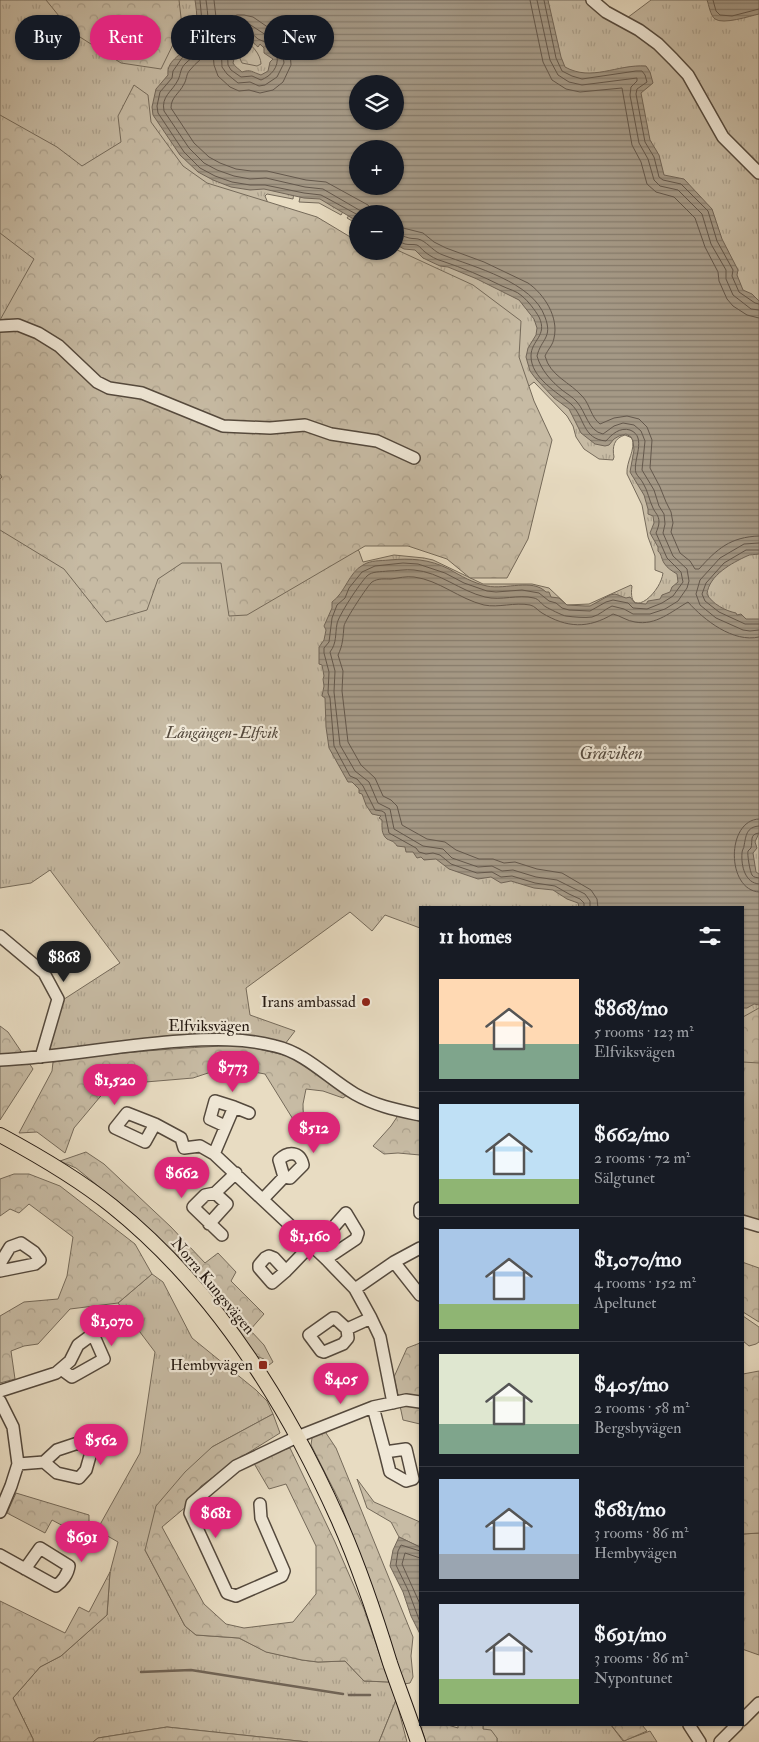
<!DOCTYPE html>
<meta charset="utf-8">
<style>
body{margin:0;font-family:"IM FELL Double Pica",serif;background:#20242c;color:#f1f3f6;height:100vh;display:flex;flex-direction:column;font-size:19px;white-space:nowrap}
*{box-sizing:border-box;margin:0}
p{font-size:16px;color:#9ea1a6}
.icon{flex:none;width:28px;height:28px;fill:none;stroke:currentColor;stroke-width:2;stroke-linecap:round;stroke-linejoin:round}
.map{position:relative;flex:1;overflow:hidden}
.details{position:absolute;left:419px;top:906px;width:325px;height:820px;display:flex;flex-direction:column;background:#171b24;border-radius:0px;box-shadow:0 1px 4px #0004}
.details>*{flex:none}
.top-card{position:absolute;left:15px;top:15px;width:329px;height:45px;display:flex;gap:10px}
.fabs{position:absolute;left:349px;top:75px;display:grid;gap:10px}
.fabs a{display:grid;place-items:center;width:55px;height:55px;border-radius:50%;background:#171b24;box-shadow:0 1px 4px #0004;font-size:25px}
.price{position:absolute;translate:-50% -42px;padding:0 11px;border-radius:18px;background:#db2777;color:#fff;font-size:16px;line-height:32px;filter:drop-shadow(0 1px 2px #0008)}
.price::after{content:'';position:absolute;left:50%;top:30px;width:15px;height:11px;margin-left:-8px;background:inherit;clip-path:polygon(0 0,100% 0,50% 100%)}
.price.current{background:#222;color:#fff}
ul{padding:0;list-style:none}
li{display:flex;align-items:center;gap:15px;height:125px;padding:0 20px}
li+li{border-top:1px solid #363941}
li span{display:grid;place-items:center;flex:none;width:140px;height:100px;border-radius:0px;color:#555}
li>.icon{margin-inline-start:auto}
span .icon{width:60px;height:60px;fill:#fffc;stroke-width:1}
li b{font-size:21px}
h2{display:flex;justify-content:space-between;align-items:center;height:60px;padding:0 20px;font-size:21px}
.pill{padding:0 18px;border-radius:22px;background:#171b24;box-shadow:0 1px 4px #0004;font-size:18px;line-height:45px}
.pill.current{background:#db2777;color:#fff}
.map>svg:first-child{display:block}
.grass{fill:url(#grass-tufts);stroke:#756a5a;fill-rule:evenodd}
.forest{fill:url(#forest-crowns);stroke:#756a5a}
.pitch{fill:#c7bba4;stroke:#756a5a}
.water{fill:url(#water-rules);stroke:#716557;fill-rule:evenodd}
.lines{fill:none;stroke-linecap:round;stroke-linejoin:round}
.shore{stroke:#64584c;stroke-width:1}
.stream{stroke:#716557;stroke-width:2.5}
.minor-casing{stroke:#54493d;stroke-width:14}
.major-casing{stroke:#231811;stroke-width:16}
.minor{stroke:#f0e8d7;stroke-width:11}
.major{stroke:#e8dcc2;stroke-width:14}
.poi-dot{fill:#8f2418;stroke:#f0e8d7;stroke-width:2}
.labels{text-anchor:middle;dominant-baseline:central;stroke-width:4.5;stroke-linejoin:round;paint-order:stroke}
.park-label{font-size:16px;font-style:italic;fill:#54493d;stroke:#f0e8d7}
.poi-label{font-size:16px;fill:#231811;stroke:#f0e8d7;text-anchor:end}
.street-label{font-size:16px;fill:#231811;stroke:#f0e8d7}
.water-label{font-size:18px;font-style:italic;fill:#574c40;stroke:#f0e8d7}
</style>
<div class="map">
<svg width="759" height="1742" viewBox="0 0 759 1742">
<defs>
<pattern id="grass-tufts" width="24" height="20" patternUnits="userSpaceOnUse" patternTransform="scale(1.25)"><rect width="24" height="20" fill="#c7bba4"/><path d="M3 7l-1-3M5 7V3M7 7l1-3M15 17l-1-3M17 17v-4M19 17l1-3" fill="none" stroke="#aba08c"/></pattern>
<pattern id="forest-crowns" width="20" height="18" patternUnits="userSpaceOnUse" patternTransform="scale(1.25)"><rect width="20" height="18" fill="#c7bba4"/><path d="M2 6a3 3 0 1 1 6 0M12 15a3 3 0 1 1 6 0" fill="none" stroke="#aba08c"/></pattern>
<pattern id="water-rules" width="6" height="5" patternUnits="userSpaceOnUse" patternTransform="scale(1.25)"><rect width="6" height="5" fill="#a59986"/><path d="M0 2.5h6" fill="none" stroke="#867c6c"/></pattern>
</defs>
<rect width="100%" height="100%" fill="#e8dcc2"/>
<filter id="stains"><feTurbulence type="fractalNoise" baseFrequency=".004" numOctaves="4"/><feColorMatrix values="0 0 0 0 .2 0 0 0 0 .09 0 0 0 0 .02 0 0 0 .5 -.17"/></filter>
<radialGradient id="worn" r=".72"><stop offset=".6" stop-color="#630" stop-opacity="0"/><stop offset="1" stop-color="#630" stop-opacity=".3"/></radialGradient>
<path class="grass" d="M0 0H600L603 3 627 18 651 0H759V1223L743 1217 742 908H420V928L385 915 372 931 350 912 246 988 250 1015 295 1031 285 1044 136 1041 63 1048 41 1052 55 1005 120 963 50 870 31 883 0 888ZM358 84H395V121H358ZM358 149H395V186H358ZM294 191 301 193 299 202 319 203 341 215 345 208 352 211 347 218 357 224 358 214H395V251H385L359 267 268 203 265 196 267 194 293 199ZM534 382 567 416 573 426 576 437 584 449 599 459 613 460 614 457C612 447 614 438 625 435L632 438C636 450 626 461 627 474L642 505 648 537 655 556V570L663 573C660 595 627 621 632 586L631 585 589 604 567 605 549 588 532 584H483L433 560 424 558 394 555 363 562 359 551 319 505 499 409Z
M152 1274 163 1282 192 1338 256 1390 267 1401 273 1414 212 1447 145 1550 185 1626 196 1635 239 1638 267 1652 302 1660 318 1662 345 1661 364 1681 389 1682 396 1700 379 1742H308L167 1727 98 1738 93 1742H33V1739L13 1698 40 1667 61 1656 107 1615 110 1572 118 1542 97 1530 140 1453 155 1352 118 1303Z
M759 1533V1655L742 1649 743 1534Z
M483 1725H611L623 1741 650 1731 657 1742H497V1738L483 1729Z"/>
<path class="forest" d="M46 0H179L182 26 161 69 121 63 72 32Z
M242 41C251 42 261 55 261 64L257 66 242 63C238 56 237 47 242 41Z
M134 85 148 95 151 122 183 166 207 183 317 217 357 241 358 251H374L385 258 389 251H395V249L473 285 521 321 519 357 534 401 552 440 528 539 507 578H470L447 559 408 546H365L247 615 229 616 221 563H182L158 579 147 610 106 622 64 569 0 530V479L2 477 0 474V320L34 259 0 233V115L57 147 82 166 121 142 118 116Z
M759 1008V1063L743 1062V1017Z
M0 1026 8 1032 33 1069 0 1120Z
M242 1045 288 1056 312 1069 347 1095 343 1098 323 1091 306 1089 303 1104 304 1137 265 1074 226 1067 193 1078 110 1085 74 1128 65 1153 37 1132 19 1133 52 1071 53 1062C116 1052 179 1048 242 1045Z
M399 1114 420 1117V1155L398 1153 384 1154 373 1146 391 1126Z
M86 1152 104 1164 171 1227 205 1263 218 1253 236 1272 231 1281 264 1314 250 1330 264 1345 273 1362 269 1365 264 1359 256 1356 182 1260 119 1203 76 1168 60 1161Z
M14 1174H29L60 1186 135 1244 152 1274 118 1303 70 1309 38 1344 24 1346 11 1351 15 1379 0 1383V1316L24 1302 58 1299 67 1276 73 1237 29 1204 19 1213 10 1209 0 1216V1179Z
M742 1262 759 1268V1322L743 1312Z
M420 1343V1424L403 1420 394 1377 407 1348Z
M759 1371V1533L743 1534V1374Z
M273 1414 280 1433 235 1461 201 1486 187 1506 162 1527 204 1604 226 1624 244 1628 293 1622 316 1594V1546L286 1484 269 1489 252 1460 290 1448 335 1542 364 1609 389 1682 364 1681 345 1661 318 1662 302 1660 266 1652 239 1638 196 1635 185 1626 145 1550 156 1506 185 1472 212 1447Z
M324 1430 336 1448 413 1637 411 1656 413 1677 410 1683 404 1684 374 1594 340 1502 311 1445 312 1438Z
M357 1479 374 1502 420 1522V1547L399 1537 391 1522 367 1508Z
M16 1493 89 1515V1522L82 1536 52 1520 45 1533 7 1513Z
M110 1572 107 1615 61 1656 40 1667 13 1698 33 1739V1742H0V1601L65 1633 79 1607 89 1612Z
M396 1700 407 1742H379Z
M420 1725H448L458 1728V1725H483V1729L491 1730 497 1738V1742H426Z
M611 1725H642L647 1731 624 1741Z
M167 1727 308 1742H93L98 1738Z"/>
<path class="pitch" d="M743 1316 759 1327V1342L756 1344 749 1346 743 1341Z"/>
<path class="water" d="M195 0H548L561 57 565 67C592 82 617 64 646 66L650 72 653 83 641 93 650 140 659 155 664 175 684 179 712 209 722 239 738 270 737 275 743 290 752 294 759 301V554C755 555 750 554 747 556 732 563 709 575 707 594 712 604 726 611 736 613L737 615 741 614 746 619H759V833L755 842 757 848 753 853 756 872 759 874V1005L754 1004 747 1008H743L742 908 579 907 578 903 567 899 553 890 534 888 511 881 501 883 491 877 478 879 449 869 436 859 424 860 421 857 417 858 413 852H406L405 847 397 846C394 841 391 841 387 839 381 834 382 827 382 820L379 818 381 816 372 814 366 805 362 794 359 793V789L352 782H348L329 748 326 727 325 698 322 696 324 686 323 679 324 676 322 665 319 664V647L324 640 326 630 324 626 332 608V602C345 593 349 572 363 565 371 560 380 561 389 560 411 558 429 559 449 569 461 576 473 583 487 586 506 590 532 578 546 592H549L551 597 559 598 567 605 585 606H590L610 595 615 594 626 598 630 597 635 603 646 604 648 601 660 599 662 595 670 592 672 587 678 582 677 574C672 571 667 568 664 563 661 558 662 555 658 551V547L650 533 654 523 653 516 648 514V509L644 495 630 472 634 450 633 441 631 437 626 434 619 436 614 439 609 445 605 446 595 444 581 433 569 409 554 398 536 379 530 371 526 357 528 348 536 335 537 328 534 319 519 300 477 279 448 267 440 266 423 258 415 250 404 249 395 244V214H358L357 221 320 199 304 198 264 189 250 190 231 187 213 180 198 172 180 155 153 115 152 107 156 89 168 75C166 59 185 54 192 42 199 30 197 13 195 0ZM241 33C250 35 251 42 258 47L260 44 264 48V53L273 59 270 62 268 71 261 75C252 72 251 69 242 72 239 69 235 67 233 63L234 59 232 43 236 35ZM358 84H395V121H358ZM358 149H395V186H358Z
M707 0H759V14C750 16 723 25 715 19 710 15 709 5 707 0Z
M399 1537 420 1547V1634L411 1616 403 1592 390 1566 393 1550Z"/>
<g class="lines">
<path class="shore" d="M200 0 202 22 199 40 191 51 182 58 173 71 172 78 160 92 157 106 158 113 184 152 200 168 215 176 232 182 250 185H265L304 193 321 195 358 215
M206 0C208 14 210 29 204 43 200 53 193 56 186 63 180 68 181 74 178 80 172 92 161 96 164 111L189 148 204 163 217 170 234 176 250 179 266 178 305 187 323 189 366 214
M214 0 217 26H219L226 20 237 15H244L253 17 272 30 279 36 290 51 291 65 283 82 273 90 260 93 249 90 239 91 230 87 218 76 214 65 213 51 209 50C204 58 196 62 190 70 186 74 187 79 184 84 179 94 171 97 171 108L194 143 209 157 220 163 236 169 251 171H267L306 180 326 182 368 205 375 214
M530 0 543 62 552 80 566 89 580 92 622 88 632 145 641 162 647 184 656 192 674 197 695 218 705 247 718 272 719 281 727 299 733 306 747 315 759 318
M537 0 550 60 558 75 569 82 582 85 637 78V81L631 87 630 95 639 143 648 159 654 180 660 186 678 190 702 214 711 244 726 270V279L733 295 751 309 759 310
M544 0 556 58 562 71 572 76 582 79 636 71H642L645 75 647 82 637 89 636 94 645 142 654 157 659 177 663 180 681 184 708 211 717 241 733 270 732 276 739 292 755 303 759 304
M713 0 716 11 720 15 732 16 759 9
M241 22 249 24 269 37 283 55 284 63 277 77 265 85 259 86 250 82 238 83 227 74 222 67 221 43 222 37 229 27Z
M241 28 249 31 258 39 265 42 269 45 270 51 277 56C279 67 271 76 261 80L252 76 241 77 231 70 228 65 227 43 232 32Z
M395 226 423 233 434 242 446 248 484 262 528 283C544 294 559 317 554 338 553 345 548 349 545 356 550 376 570 382 583 397 590 405 591 417 600 424L614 418 627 416 639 419 647 427 652 440 650 468 660 487 666 502 671 512 673 523 671 532 680 553 690 561 695 569H699C717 549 730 537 759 536
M395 233C401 234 404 237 409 238 413 239 417 238 421 240 429 244 434 252 443 255 474 267 533 282 545 317 553 338 541 339 537 356 541 370 551 381 562 390 567 394 573 397 577 402 586 412 588 431 603 434L614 426 623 423 634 425 641 431 645 441 642 470 654 490 659 506 664 514 665 524 663 533 673 556 687 569 689 581 687 588 678 601 665 609 650 614H633L624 609 612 606C605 609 600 615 592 617 585 618 573 617 566 616 563 616 548 608 546 607 541 604 539 599 534 598 518 594 501 601 485 597 460 591 440 572 414 570 405 569 397 571 388 571 381 572 372 571 367 576 360 583 338 616 337 624 335 634 337 643 330 652L335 671 334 692 340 745 355 771 369 782 378 803 390 809 394 829 423 846 443 849 452 858 478 867 492 866 502 871 513 870 536 877 557 880 585 894 590 901V908
M395 240C400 240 401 243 405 244 409 245 413 244 417 245 420 246 422 250 425 252 430 256 437 260 442 261 463 268 482 276 502 286 508 289 517 291 522 296 528 301 535 310 539 317 548 336 531 340 531 356 531 378 557 392 571 404 585 417 582 439 606 441 612 434 620 427 630 430 648 437 632 461 636 473 638 477 641 479 643 483 648 491 649 500 653 508 655 513 659 515 659 522 659 526 657 530 656 533L667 558 681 572 683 582 673 596 662 603 647 609 633 608 628 603 613 600 606 602 590 611 569 610 562 608 556 603 549 601 539 593 522 590 496 592 487 591 464 583 445 573 418 564 403 563 375 566 362 572 349 588 345 598 337 605 332 618 329 642 324 648V653L329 672 328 693 330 698 334 746 350 776 357 779 363 786 375 810 382 811 385 813 389 833 416 848 419 852 426 854 433 853 440 855 451 864 477 873 492 872 501 877 512 876 535 883 555 886 569 894 580 899 584 903V908
M759 543 744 544 720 558 700 580 696 594 700 605 716 618 743 630 750 631 759 630
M759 550H746L724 563 706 583 702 594 705 601 719 612 745 624H759
M759 819C726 820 726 890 759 892
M759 826C746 827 746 836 744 846 744 848 742 850 742 853 741 866 745 883 759 884
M759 833C749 834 753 841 751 848 750 849 749 850 748 851 747 854 750 872 752 875 754 878 756 877 759 878
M598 908 597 899 591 890 562 873 537 869 515 862 504 863 493 859H479L456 850 445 842 427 839 402 825 397 806 391 800 383 796 375 778 361 765 348 742 342 691 343 671 338 655C343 645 343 637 344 626 345 620 368 585 372 582 378 578 385 579 391 579 399 578 406 576 414 577 439 580 459 599 484 605 499 608 514 602 530 605 535 606 537 610 542 613 567 628 588 629 613 614 621 616 627 621 635 622 656 626 672 611 688 602 704 620 733 643 759 637
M420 1551 401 1545 398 1551 396 1565 408 1590 420 1622
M420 1558 405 1553 402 1564 420 1604"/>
<path class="stream" d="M141 1672 191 1670 343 1694
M349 1695H370"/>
<g class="minor-casing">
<path id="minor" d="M592 0 606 12 639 30 658 44 673 59 688 75 723 137 759 173
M0 326 18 325 38 333 59 346 97 382 109 388 142 393 223 426 270 428 305 425 331 434 377 441 414 458
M0 936 44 973 58 999 41 1057
M0 1060C61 1057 120 1045 181 1041 212 1039 244 1038 275 1046 306 1053 329 1079 355 1094 376 1106 397 1110 420 1115
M234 1107 249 1113
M155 1124 145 1142 115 1128 127 1113 155 1124 181 1138 184 1148 200 1146 214 1154 326 1259 355 1289 371 1318 380 1337 393 1403
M214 1154 234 1107 215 1101 210 1119 225 1126
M263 1199 284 1177 290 1178 303 1165C300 1151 288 1151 279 1160L284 1177
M420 1208V1213
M742 1221 759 1226
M209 1224 227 1204 215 1193
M222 1235 193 1207 205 1195 215 1193 236 1173
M326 1259 356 1239 358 1233 346 1213 331 1230C328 1239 331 1244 335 1253
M394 1262 420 1295
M0 1271 35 1264 40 1260 34 1252 21 1243 10 1247 1 1262V1270
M286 1271 274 1258 269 1256 265 1258 259 1265V1268L272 1283 286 1271 311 1245
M355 1289 394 1262 420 1248
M347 1329 335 1318H333L309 1335 321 1351 324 1352 343 1344 348 1338 347 1329 371 1318
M0 1391 56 1373 70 1361 78 1345 93 1334 104 1359 72 1377 61 1369
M0 1401 13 1427 18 1464 11 1486 0 1512
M373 1407 385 1452
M406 1449 413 1479 406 1481 390 1472 385 1452Z
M18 1464 44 1462 57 1473 79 1478 86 1470 92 1449 78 1443 57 1450 44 1462
M260 1504 261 1518 284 1571 282 1576 236 1596 227 1593 190 1513 192 1503 236 1466 297 1437 373 1407 406 1400 420 1402
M0 1555 56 1586C62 1582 68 1574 69 1566L40 1548 25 1569
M742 1720 759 1703
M689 1725 700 1742
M720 1742 737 1725"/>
</g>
<g class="major-casing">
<path id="major" d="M0 1135C39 1156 77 1178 112 1206 213 1287 286 1403 338 1519 359 1566 375 1614 390 1663 399 1689 409 1715 418 1742"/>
</g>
<use href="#minor" class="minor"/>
<use href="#major" class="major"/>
</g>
<g class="poi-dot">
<circle cx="366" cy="1002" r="5"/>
<rect x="258" y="1360" width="10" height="10" rx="2.5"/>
</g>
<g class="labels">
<g class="park-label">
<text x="222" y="733">Långängen-Elfvik</text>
</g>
<g class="poi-label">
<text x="356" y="1002">Irans ambassad</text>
<text x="253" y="1365">Hembyvägen</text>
</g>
<g class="street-label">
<text x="209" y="1026">Elfviksvägen</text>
<text transform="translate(213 1286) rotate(50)">Norra Kungsvägen</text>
</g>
<g class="water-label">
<text x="611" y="753">Gråviken</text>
</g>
</g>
<rect width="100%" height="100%" filter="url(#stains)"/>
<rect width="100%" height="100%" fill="url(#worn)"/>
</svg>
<div class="fabs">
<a><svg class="icon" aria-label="layers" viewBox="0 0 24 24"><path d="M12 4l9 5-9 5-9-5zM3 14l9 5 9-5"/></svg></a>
<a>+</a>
<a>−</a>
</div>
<b class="price current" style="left:64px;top:983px">$868</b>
<b class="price" style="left:233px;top:1093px">$773</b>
<b class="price" style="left:115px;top:1106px">$1,520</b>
<b class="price" style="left:314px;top:1154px">$512</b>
<b class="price" style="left:182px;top:1199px">$662</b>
<b class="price" style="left:310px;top:1262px">$1,160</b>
<b class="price" style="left:112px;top:1347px">$1,070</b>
<b class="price" style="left:341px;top:1405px">$405</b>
<b class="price" style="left:101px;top:1466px">$562</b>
<b class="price" style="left:216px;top:1539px">$681</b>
<b class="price" style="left:82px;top:1563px">$691</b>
<div class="top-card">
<a class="pill">Buy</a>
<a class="pill current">Rent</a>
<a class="pill">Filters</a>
<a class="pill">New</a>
</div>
<section class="details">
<h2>11 homes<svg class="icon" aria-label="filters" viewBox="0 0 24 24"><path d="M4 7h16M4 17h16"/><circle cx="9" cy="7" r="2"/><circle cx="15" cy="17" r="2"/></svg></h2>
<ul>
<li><span style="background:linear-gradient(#ffd9b3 65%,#7fa58c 0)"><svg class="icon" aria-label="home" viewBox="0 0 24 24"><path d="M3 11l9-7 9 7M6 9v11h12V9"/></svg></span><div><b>$868/mo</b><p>5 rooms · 123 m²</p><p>Elfviksvägen</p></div></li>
<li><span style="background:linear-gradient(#bfe0f5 75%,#8fb573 0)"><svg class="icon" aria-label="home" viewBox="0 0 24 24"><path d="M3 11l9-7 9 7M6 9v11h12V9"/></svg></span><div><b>$662/mo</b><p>2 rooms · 72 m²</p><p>Sälgtunet</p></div></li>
<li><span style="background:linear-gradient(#a9c7e8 75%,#8fb573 0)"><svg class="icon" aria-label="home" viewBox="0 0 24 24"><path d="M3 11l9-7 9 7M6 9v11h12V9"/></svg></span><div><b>$1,070/mo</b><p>4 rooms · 152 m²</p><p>Apeltunet</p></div></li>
<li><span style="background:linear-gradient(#dfe7d0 70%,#7fa58c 0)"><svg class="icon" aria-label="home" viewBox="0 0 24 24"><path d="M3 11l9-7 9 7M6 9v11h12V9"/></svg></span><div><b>$405/mo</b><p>2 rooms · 58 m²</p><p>Bergsbyvägen</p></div></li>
<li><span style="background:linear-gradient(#a9c7e8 75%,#9aa5b1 0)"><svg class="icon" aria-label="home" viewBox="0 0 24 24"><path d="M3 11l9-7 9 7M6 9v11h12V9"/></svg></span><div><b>$681/mo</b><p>3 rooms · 86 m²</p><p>Hembyvägen</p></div></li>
<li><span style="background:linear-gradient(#c9d6e8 75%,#8fb573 0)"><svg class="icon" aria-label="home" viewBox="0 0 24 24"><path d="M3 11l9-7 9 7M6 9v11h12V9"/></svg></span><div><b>$691/mo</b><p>3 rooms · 86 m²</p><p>Nypontunet</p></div></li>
</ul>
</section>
</div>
